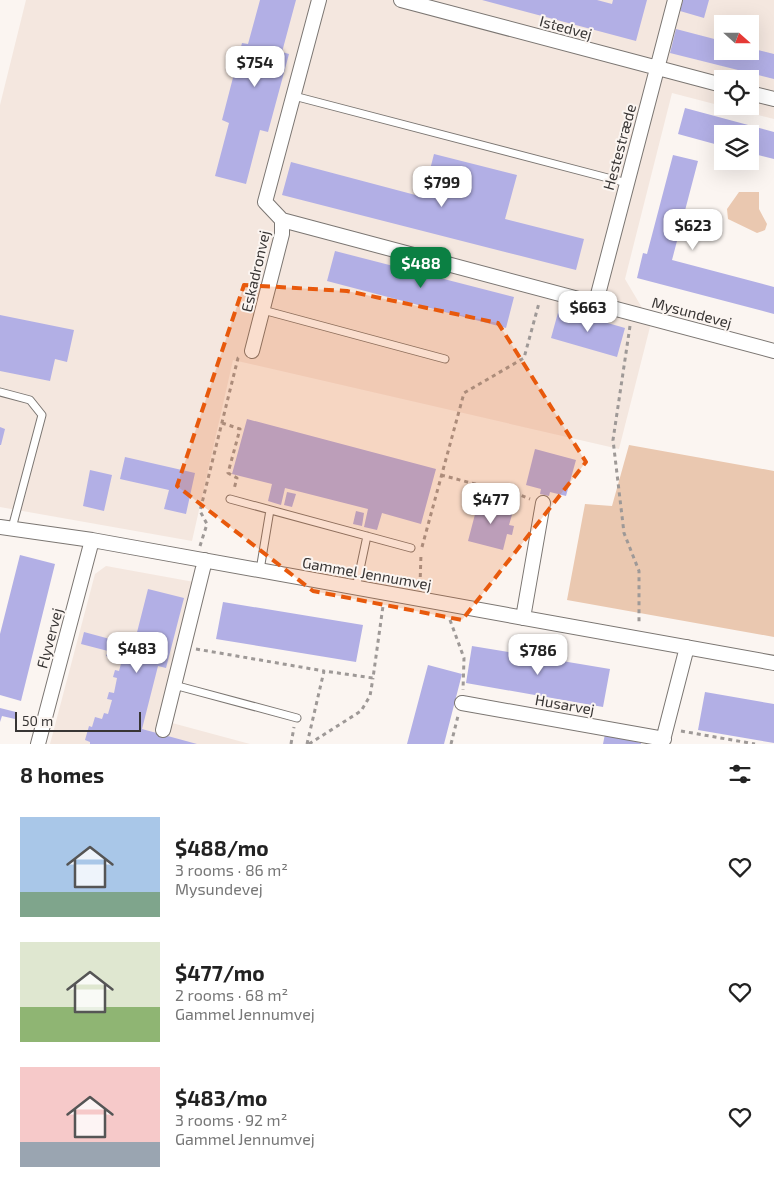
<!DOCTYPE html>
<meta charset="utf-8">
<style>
body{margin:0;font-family:"Exo 2",sans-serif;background:#f2f2f2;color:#222;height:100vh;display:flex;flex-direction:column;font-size:19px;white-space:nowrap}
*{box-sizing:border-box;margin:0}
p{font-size:16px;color:#767676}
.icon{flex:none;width:28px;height:28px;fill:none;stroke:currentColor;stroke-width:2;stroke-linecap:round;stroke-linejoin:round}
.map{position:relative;height:744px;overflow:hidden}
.panel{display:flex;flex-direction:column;background:#fff;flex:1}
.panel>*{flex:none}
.needle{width:32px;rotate:111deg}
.fabs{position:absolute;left:714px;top:15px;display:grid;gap:10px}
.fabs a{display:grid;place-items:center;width:45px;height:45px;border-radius:0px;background:#fff;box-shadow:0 5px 20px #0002;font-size:25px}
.scale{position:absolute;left:15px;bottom:12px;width:126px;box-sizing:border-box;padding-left:5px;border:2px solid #383534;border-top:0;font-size:14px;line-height:18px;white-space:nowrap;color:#383534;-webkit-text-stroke:4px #fbf5f1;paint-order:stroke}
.price{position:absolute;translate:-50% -42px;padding:0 11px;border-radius:10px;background:#fff;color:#222;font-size:16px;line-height:32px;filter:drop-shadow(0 1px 2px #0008)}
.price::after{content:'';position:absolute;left:50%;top:30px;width:15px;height:11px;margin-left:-8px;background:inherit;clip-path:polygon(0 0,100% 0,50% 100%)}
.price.current{background:#0b8043;color:#fff}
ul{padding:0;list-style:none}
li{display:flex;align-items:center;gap:15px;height:125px;padding:0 20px}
li span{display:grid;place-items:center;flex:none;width:140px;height:100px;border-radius:0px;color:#555}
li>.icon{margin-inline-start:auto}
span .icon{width:60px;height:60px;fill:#fffc;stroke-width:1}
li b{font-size:21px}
h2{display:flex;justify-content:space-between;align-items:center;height:60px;padding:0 20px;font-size:21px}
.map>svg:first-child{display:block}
.built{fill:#f4e7df;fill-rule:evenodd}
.green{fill:#eac8b0}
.building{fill:#b2afe5}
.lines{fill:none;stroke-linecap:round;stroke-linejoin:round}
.service-casing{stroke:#7b7672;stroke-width:9}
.minor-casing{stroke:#7b7672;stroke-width:16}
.path{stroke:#9e9997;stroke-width:3;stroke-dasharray:4 4;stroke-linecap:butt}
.service{stroke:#fff;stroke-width:7}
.minor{stroke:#fff;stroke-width:14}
.marked{fill:#e8590c;fill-opacity:0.2;stroke:#e8590c;stroke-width:4;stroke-dasharray:10 6;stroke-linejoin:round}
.labels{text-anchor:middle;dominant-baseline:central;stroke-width:4;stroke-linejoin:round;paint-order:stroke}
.street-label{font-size:15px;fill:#383534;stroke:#fbf5f1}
</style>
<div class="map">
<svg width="774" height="744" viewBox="0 0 774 744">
<rect width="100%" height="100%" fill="#fbf5f1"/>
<path class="built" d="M26 0H774V119L724 106H750V79H722V106L672 93 625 279 651 323 619 449 233 360 192 541 0 507V105ZM722 24H750V51H722Z
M106 566 194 582 161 720 250 744H50L95 574Z"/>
<path class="green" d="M739 192H759V209L767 224 765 230 757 233 728 219 727 209Z
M629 445 774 471V637L567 600 585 504 612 506Z"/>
<path class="building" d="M260 0H296L282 52 289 54 268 132 260 130 246 184 215 176 229 123 222 120 242 43 248 44Z
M482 0H597L612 4 613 0H647L636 41Z
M683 0H709L704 18 680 11Z
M676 29 722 41V51H750V48L774 54V79L670 53Z
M685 108 774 132V159L750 153V134H722V146L678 134Z
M434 154 517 175 505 219 584 239 576 270 282 195 291 162 423 197Z
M673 155 698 161 672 260 774 287V314L637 278 643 253 647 254Z
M335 251 514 297 506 328 327 281Z
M559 309 625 328 617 357 551 338Z
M0 315 74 330 67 362 55 359 50 381 0 371Z
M247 419 436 469 421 524 382 513 377 530 364 527 368 509 285 488 281 505 268 501 272 484 232 474Z
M0 427 5 429 1 445H0Z
M535 449 576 460 566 496 550 492 549 496 540 494 541 489 526 485Z
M125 457 195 473 186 514 164 509 169 490 120 479Z
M90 470 112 475 104 511 83 506Z
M287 492 296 494 292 507 284 505Z
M479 499 514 508 509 525 514 526 512 535 507 534 503 550 468 541Z
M356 511 364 513 362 526 353 524Z
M20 555 55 564 21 701 0 695V634Z
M148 589 184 598 166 668 158 666 142 729 197 744H90V742L85 740 89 726 92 727 95 717 102 719 104 713 108 714 112 700 107 699 109 692 114 693 117 678 113 677 115 670 119 671 122 660 106 656 108 651 81 644 84 632 121 642 119 652 131 656Z
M223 602 363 625 356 662 216 639Z
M472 646 610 669 603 707 466 683Z
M428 665 462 674 444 744H407Z
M705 692 774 704V743L698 730Z
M0 708 16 712 15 719 2 716 0 722Z
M605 734 641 743V744H603Z"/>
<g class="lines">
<g class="service-casing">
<path id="service" d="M294 96 627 183
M263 310 445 359
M0 392 30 400 42 415 12 528
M230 499 411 548
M260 570 270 510
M356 588 367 536
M174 685 297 718"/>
</g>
<g class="minor-casing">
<path id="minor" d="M401 0 722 85
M750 93 774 99
M282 220 774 351
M596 302 675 0
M252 351 282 234V220L265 202 319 0
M0 527 92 540 774 663
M523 618 543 503
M462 703 664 739
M163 730 205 560
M38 744 92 540
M662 744 687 647"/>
</g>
<path class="path" d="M630 326 613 440 624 533 639 571V625
M222 423 240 429 228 473 237 478 234 489
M441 475 479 485 478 490 517 501 518 494 530 499
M200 546 207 524 200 511 238 358 240 357
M422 547 464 393 524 358 539 303
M420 585 421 554
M450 620 464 658 463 690
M196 649 324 671
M681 731 755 744
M291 744 294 727
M307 744 324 671 373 678 383 606
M309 744 361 711 370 696 373 678
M451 744 458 716"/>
<use href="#service" class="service"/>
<use href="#minor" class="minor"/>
</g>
<path class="marked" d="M244 285 347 291 498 323 586 462 462 620 313 591 177 486Z"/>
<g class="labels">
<g class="street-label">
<text transform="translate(566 27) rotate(15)">Istedvej</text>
<text transform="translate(619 147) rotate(-75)">Hestestræde</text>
<text transform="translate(255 271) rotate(-77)">Eskadronvej</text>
<text transform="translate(692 312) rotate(15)">Mysundevej</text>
<text transform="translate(367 573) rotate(10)">Gammel Jennumvej</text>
<text transform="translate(49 638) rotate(-75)">Flyvervej</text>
<text transform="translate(565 704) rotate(10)">Husarvej</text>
</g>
</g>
</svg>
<div class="fabs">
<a><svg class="needle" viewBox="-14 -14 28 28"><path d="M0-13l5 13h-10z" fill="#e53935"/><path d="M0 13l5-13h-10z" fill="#767676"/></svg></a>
<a><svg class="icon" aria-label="locate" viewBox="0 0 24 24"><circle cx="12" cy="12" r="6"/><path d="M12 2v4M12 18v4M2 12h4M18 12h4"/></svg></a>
<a><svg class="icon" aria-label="layers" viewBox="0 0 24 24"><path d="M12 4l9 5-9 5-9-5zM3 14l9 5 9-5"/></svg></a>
</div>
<div class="scale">50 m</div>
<b class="price" style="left:255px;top:88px">$754</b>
<b class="price" style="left:442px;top:208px">$799</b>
<b class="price" style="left:693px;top:251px">$623</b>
<b class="price current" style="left:421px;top:289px">$488</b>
<b class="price" style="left:588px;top:333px">$663</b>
<b class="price" style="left:491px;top:525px">$477</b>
<b class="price" style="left:137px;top:674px">$483</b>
<b class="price" style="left:538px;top:676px">$786</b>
</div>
<section class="panel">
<h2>8 homes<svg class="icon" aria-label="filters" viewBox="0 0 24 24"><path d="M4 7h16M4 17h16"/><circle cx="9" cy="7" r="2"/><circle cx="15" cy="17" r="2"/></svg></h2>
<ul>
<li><span style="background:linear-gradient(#a9c7e8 75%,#7fa58c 0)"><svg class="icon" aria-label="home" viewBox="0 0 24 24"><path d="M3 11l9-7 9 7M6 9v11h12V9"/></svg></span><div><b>$488/mo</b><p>3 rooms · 86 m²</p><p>Mysundevej</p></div><svg class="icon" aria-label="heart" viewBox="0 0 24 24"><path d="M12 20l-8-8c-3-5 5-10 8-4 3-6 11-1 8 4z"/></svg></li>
<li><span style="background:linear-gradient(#dfe7d0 65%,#8fb573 0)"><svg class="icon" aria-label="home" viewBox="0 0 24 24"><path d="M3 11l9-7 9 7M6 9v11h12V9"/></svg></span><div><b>$477/mo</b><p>2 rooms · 68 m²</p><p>Gammel Jennumvej</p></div><svg class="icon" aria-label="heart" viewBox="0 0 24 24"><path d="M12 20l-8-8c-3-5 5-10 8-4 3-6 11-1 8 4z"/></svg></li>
<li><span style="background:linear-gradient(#f6c9c9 75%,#9aa5b1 0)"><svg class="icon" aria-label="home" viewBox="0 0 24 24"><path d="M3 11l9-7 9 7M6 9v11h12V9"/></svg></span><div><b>$483/mo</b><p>3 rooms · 92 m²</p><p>Gammel Jennumvej</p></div><svg class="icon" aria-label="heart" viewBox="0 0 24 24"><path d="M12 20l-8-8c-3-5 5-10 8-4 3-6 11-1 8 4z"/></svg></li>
</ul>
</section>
